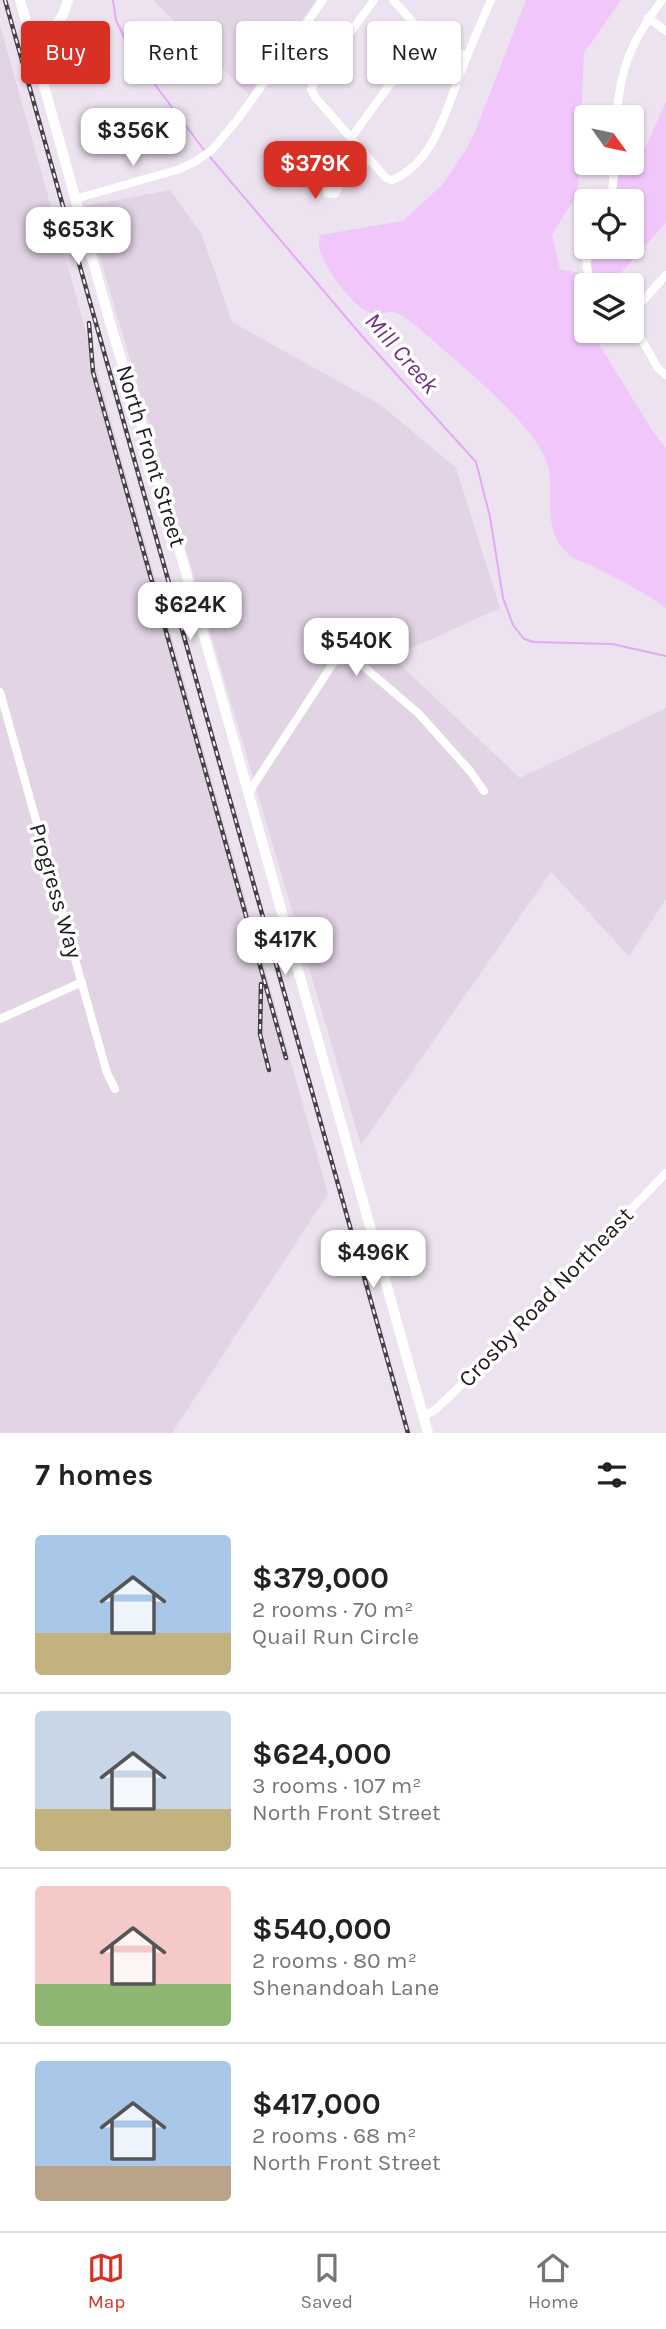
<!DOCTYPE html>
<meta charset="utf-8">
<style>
body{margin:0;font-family:Karla,sans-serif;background:#f2f2f2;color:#222;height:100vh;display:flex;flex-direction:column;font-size:26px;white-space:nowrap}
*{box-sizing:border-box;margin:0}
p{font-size:23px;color:#767676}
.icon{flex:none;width:38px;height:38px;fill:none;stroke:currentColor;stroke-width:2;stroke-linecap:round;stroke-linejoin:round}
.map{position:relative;height:1433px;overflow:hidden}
.drawer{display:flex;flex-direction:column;background:#fff;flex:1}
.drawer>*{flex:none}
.guide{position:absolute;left:21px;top:21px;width:625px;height:63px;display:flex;gap:14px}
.needle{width:46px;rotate:123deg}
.controls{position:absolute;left:574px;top:105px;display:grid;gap:14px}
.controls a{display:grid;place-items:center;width:70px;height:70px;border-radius:7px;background:#fff;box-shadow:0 2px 5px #0004;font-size:35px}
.price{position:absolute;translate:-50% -60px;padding:0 16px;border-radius:14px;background:#fff;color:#222;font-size:23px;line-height:46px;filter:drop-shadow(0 2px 4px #0008)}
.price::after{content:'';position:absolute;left:50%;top:42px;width:21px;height:16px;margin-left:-10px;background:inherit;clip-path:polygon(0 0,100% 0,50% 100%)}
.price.selected{background:#d93025;color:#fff}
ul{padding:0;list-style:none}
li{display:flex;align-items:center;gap:21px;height:175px;padding:0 35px}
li+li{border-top:2px solid #e0e0e0}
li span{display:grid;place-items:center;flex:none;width:196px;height:140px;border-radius:7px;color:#555}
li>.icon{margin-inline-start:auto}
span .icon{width:84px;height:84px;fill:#fffc;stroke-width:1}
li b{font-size:30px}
h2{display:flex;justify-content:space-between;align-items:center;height:84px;padding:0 35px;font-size:30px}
.tag{padding:0 24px;border-radius:7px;background:#fff;box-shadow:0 2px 5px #0004;font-size:24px;line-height:63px}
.tag.selected{background:#d93025;color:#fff}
.tab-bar{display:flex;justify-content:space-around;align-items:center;height:98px;border-top:2px solid #e0e0e0;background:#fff;font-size:19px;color:#767676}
.tab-bar a{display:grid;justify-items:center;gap:4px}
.tab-bar .selected{color:#d93025}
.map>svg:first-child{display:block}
.built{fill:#e2d3e5}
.green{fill:#f1c6fb}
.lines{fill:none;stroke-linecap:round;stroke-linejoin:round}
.stream{stroke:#e5a8f4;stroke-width:2}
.minor{stroke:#fff;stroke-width:8}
.major{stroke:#fff;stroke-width:10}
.rail-casing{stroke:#454147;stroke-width:4.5}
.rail{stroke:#fff;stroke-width:2;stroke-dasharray:5;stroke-linecap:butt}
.labels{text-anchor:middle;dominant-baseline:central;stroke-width:7;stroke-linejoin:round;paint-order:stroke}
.street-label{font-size:23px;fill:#1f1c20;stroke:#fff}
.water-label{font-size:24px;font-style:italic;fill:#732c84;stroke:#fff}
</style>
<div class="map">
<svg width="666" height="1433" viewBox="0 0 666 1433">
<rect width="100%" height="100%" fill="#ede3f0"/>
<path class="built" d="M155 0H316L249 95 156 3Z
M0 25 328 1194 172 1433H0Z
M170 190 202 235 232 322 381 405 456 468 500 608 392 657 520 778 666 708V899L629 956 551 872 361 1145 85 206Z"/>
<path class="green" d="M526 0H621L584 53 578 184 574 199 552 235 560 269 580 273 586 288V313L582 316 586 323V331H591L652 430 666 448V608C644 592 617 578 592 566 582 561 573 560 565 551 539 522 558 492 546 460 529 418 456 362 421 330 413 323 401 312 390 312 385 312 378 314 374 314 354 311 321 264 319 246 319 242 319 238 320 235L403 221 443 184 465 151 475 132Z
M666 102V223L610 285H601C589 273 590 262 595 247H632V201H615L620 163H632V148L643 152Z"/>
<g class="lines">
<path class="stream" d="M113 0 116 20 132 54 204 150
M210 157 361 335 476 462 490 517 503 598 513 625 524 639 534 642 612 644 666 656"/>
<path class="minor" d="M374 0 315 81 311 89 315 97 386 178 392 180C434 163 445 112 460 75 469 50 480 25 491 0
M393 0 429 40 467 56
M648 18 666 31
M617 117C619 68 633 39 662 0
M351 138 425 36
M337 186 328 184 327 193 335 194 338 189 337 186 369 158
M75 199 180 169 196 161 212 150 238 119 323 0
M611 201 615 163
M590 247C584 260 586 273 594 285
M632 313 666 275
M632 323 658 368 666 375
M0 692 107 1073 115 1089
M249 792 334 662 349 654 418 713 470 771 484 791
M0 1019 82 982
M424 1416 435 1410 457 1389 666 1173"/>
<path class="major" d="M20 0 113 333 170 517 222 699 428 1433
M32 40C53 31 62 23 68 0"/>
<g class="rail-casing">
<path id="rail" d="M5 0 408 1433
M89 323 93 372 286 1058
M261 984 260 1034 269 1070"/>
</g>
<use href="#rail" class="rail"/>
</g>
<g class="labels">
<g class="street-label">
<text transform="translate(151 456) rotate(73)">North Front Street</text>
<text transform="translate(56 891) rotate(74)">Progress Way</text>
<text transform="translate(546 1297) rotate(-46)">Crosby Road Northeast</text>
</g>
<g class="water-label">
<text transform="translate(402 353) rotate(49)">Mill Creek</text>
</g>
</g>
</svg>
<div class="controls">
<a><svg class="needle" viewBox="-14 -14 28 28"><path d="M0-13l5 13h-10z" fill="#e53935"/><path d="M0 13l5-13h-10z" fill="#767676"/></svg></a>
<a><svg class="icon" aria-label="locate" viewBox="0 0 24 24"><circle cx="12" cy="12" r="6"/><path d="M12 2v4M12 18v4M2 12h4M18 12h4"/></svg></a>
<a><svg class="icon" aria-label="layers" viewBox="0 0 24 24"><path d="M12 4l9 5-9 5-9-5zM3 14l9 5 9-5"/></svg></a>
</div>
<b class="price" style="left:133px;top:168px">$356K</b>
<b class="price selected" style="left:315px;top:201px">$379K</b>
<b class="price" style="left:78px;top:267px">$653K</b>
<b class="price" style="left:190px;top:642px">$624K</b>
<b class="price" style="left:356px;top:678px">$540K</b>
<b class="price" style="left:285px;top:977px">$417K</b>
<b class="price" style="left:373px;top:1290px">$496K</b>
<div class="guide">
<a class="tag selected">Buy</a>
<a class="tag">Rent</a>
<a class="tag">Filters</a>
<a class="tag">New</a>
</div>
</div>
<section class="drawer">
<h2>7 homes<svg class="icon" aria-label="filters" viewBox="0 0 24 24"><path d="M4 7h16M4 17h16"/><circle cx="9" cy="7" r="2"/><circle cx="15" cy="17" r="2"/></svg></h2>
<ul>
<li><span style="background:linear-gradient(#a9c7e8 70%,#c2b280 0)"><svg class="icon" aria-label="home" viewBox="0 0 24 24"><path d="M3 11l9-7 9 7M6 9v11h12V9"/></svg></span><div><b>$379,000</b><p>2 rooms · 70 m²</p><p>Quail Run Circle</p></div></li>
<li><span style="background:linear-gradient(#c9d6e8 70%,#c2b280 0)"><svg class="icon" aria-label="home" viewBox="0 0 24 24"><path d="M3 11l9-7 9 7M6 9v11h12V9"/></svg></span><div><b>$624,000</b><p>3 rooms · 107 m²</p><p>North Front Street</p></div></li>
<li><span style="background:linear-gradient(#f6c9c9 70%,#8fb573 0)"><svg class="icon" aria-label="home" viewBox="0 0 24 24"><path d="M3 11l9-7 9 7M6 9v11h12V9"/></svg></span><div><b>$540,000</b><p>2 rooms · 80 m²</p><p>Shenandoah Lane</p></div></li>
<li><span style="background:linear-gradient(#a9c7e8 75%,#b9a48a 0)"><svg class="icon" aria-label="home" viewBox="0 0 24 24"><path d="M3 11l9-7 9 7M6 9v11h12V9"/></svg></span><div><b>$417,000</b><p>2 rooms · 68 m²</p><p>North Front Street</p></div></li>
</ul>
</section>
<nav class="tab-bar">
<a class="selected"><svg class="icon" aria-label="map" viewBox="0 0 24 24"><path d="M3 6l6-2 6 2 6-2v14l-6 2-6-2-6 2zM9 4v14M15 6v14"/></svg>Map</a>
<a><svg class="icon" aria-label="saved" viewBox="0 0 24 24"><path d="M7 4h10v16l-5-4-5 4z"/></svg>Saved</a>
<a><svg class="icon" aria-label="home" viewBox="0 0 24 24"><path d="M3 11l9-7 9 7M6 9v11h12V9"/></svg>Home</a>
</nav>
